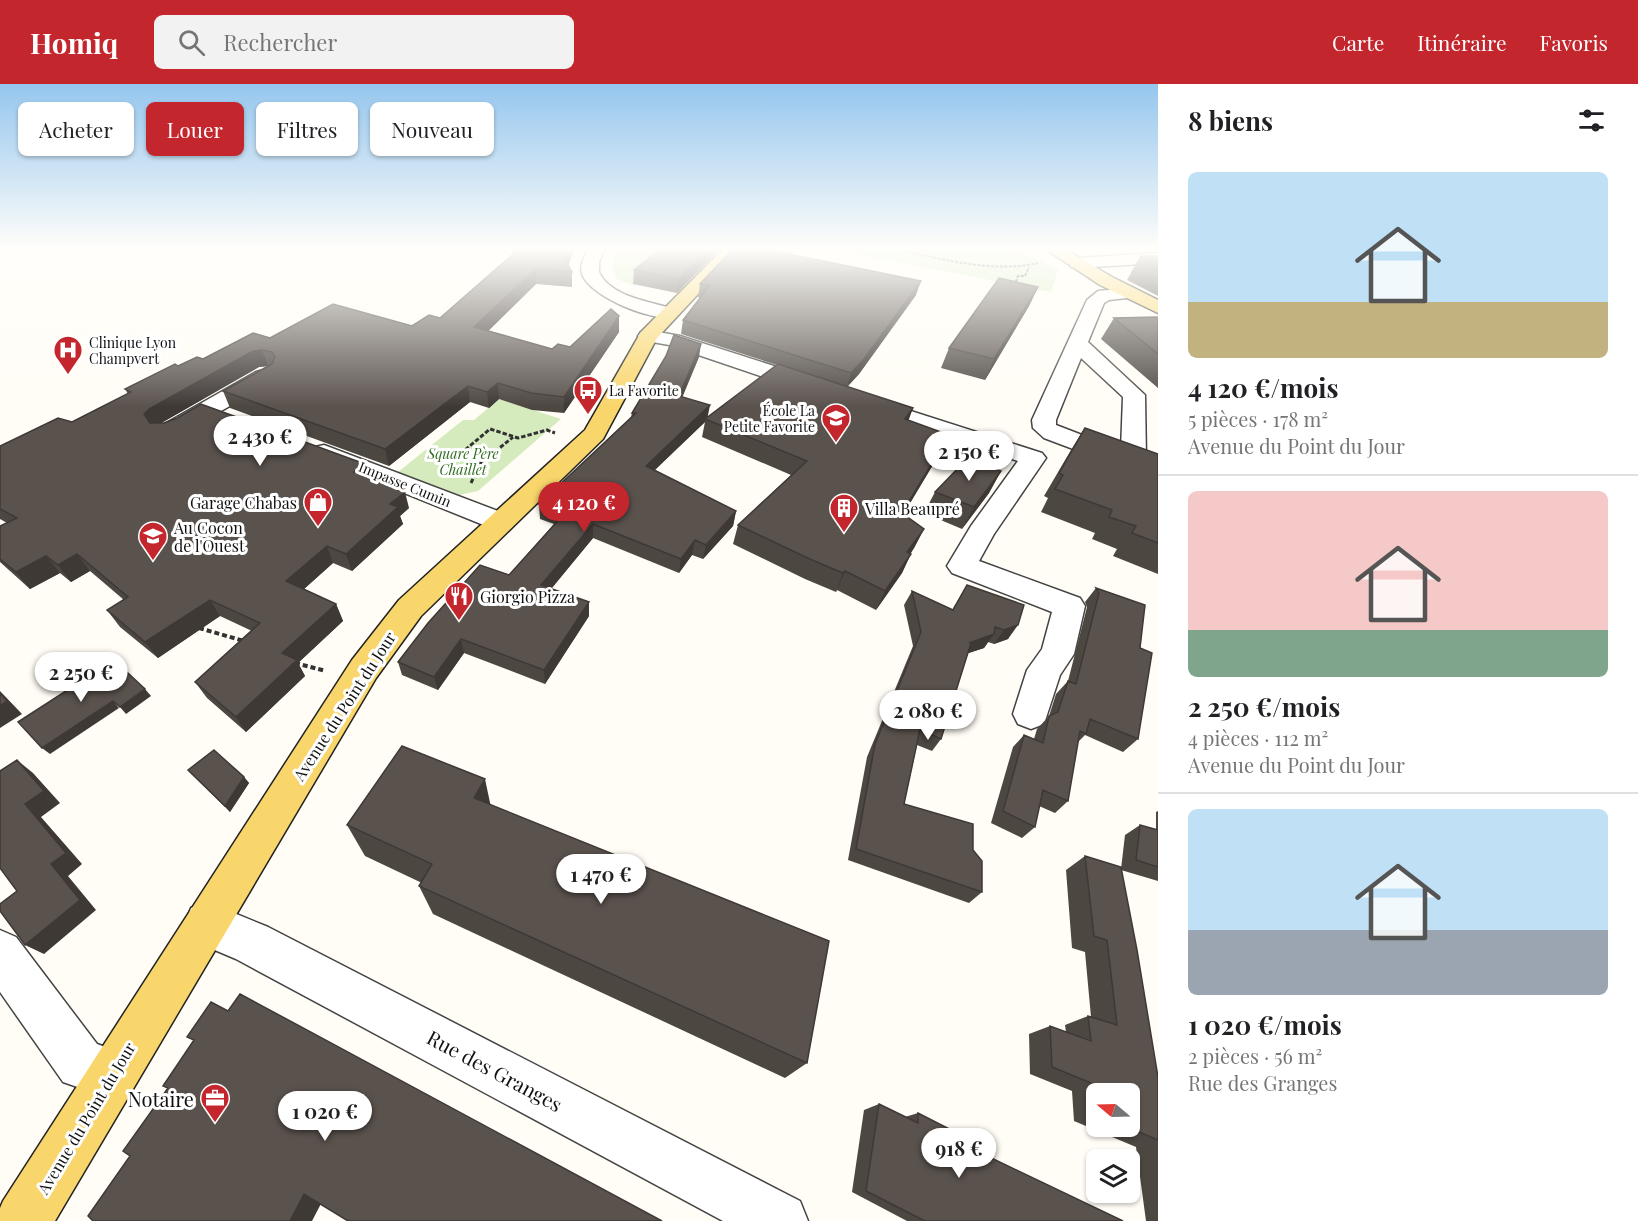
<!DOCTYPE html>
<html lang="fr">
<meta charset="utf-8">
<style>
body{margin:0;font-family:"Playfair Display",serif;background:#f2f2f2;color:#202124;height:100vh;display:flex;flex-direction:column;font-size:22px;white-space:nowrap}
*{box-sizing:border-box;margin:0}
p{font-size:20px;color:#757577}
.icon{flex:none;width:33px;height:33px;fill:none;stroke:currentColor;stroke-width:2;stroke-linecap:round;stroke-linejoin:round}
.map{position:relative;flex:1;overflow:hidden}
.drawer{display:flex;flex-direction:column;background:#fff;width:480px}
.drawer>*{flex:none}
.banner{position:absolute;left:18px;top:18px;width:570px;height:54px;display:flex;gap:12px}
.needle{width:39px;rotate:289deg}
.tools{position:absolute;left:1086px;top:999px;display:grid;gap:12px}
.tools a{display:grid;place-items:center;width:54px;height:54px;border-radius:9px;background:#fff;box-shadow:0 2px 4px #0004;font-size:30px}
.price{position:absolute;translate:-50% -51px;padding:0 14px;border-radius:21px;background:#fff;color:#222;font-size:20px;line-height:39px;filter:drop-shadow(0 2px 3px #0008)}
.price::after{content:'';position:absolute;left:50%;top:36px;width:18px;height:14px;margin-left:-9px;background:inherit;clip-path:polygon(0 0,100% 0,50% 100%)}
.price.current{background:#c4262e;color:#fff}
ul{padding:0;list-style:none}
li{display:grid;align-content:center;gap:12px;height:318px;padding:0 30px}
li+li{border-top:2px solid #e0e0e0}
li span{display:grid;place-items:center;height:186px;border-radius:9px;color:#555}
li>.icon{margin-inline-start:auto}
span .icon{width:108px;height:108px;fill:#fffc;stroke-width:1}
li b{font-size:26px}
h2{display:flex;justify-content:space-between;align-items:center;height:72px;padding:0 30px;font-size:26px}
.chip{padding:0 21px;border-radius:9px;background:#fff;box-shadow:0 2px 4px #0004;font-size:21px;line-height:54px}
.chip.current{background:#c4262e;color:#fff}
header{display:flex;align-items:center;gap:36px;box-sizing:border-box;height:84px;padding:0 30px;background:#c4262e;color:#fff}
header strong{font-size:28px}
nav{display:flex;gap:33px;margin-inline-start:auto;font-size:21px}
.search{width:420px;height:54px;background:#f2f2f2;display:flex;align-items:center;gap:15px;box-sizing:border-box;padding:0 21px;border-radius:9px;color:#757577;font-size:22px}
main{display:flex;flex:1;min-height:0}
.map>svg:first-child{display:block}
.green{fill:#d5ebbd}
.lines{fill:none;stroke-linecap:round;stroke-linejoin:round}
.minor-casing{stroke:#444;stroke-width:3}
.major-casing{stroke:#222;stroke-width:3}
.path-far2{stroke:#333;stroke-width:2;stroke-dasharray:3 1.5;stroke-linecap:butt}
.path-far1{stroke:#333;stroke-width:3;stroke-dasharray:4.5 2;stroke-linecap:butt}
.path{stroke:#333;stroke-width:4;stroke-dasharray:5 3;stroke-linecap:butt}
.minor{fill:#fff;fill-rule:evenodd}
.major{fill:#f9d66b;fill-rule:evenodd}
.wall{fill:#4d4742;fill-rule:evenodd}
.shaded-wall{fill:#3f3936}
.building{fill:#5a524d;stroke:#3f3936;stroke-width:1.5}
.labels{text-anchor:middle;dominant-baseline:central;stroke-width:6;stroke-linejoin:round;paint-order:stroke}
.far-poi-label{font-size:14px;fill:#111;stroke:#fff;text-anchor:start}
.far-park-label{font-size:14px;font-style:italic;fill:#2f6b1f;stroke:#fff}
.far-street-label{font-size:14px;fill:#111;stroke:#fff}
.poi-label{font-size:16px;fill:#111;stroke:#fff;text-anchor:start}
.street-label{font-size:16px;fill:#111;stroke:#fff}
.near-street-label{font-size:20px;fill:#111;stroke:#fff}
.near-poi-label{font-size:20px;fill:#111;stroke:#fff;text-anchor:end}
</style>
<header>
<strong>Homiq</strong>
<div class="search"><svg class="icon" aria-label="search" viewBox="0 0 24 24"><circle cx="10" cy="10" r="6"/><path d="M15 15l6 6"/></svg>Rechercher</div>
<nav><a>Carte</a><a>Itinéraire</a><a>Favoris</a></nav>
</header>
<main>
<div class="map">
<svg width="1158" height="1137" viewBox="0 0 1158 1137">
<rect width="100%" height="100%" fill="#fffdf5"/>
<path class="green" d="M618 164H676L635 202 617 195 612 182Z
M826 164H912L937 166 939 164H987L1027 170 1058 186 1051 208Z
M499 315 561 335 478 407 459 411 398 388 463 336H474Z"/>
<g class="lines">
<g class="minor-casing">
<path id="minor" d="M589 164H605L599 178V188C610 213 651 218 675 225L678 229 675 233C653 238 590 213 582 190 579 181 585 172 589 164Z
M1158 169V179L1077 184 1071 183 1069 179 1071 175 1077 174Z
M1129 204 1135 205 1138 209 1135 213 1109 216 1104 219 1088 258 1145 311 1146 376 1158 380V397L1044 354 1033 344 1032 336 1087 216 1098 207ZM1081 274 1123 313 1121 366 1056 341V336Z
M648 246 680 252 818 296 821 301 818 306 810 308 802 306 669 261 641 256 638 252 641 248Z
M264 286 272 288 275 293 272 298 179 351 171 353 163 351 159 346 163 341 256 288Z
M867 313 1042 369 1046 374 994 450 979 477 1080 514 1085 522 1074 570 1060 591 1044 640 1031 645 1018 640 1013 630 1027 586 1042 565 1052 528 952 489 947 482 971 442 1018 377 859 325 856 320 859 315Z
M324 361 511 432 515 438 511 444 501 447 491 444 315 373 312 368 315 363Z
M207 818 268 843 800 1117 808 1137H723L236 875 191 856 185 840 191 824Z
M0 846 16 853 97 960 130 972 137 990 130 1008 112 1015 63 998 0 908Z"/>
</g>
<g class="major-casing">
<path id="major" d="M724 164H741L657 254 603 355 421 532 376 594 55 1137H0V1124L3 1117 352 576 399 516 585 346 641 248Z
M1044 164H1063L1112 193 1158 216V229L1100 201Z"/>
</g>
<path class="path-far2" d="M889 164C936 173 990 190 1038 179
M1014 202 1018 192H1025L1029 183"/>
<path class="path-far1" d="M480 380 513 353
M471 399 480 380 459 371 490 345 518 354 547 346 555 349"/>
<path class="path" d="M199 544 244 557
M295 579 326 587"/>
<use href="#minor" class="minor"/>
<use href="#major" class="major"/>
</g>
<path class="wall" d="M512 164H576L573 168 568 182 572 188V203L536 200 488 247 552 265 570 263 619 248 564 329 532 326 499 315 489 324 470 318 389 382 230 324 223 307 269 282H268L259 283 161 339 369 394 409 424 400 432 403 440 352 487 333 479 304 505 336 520 343 537 298 579 305 592 246 648 207 614 195 598 252 547 220 532 158 574 120 543 107 526 124 516 90 487 71 498 60 489 30 505 0 478V442L7 439 0 435V362L72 338 128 310 125 305 178 282 270 254 412 242 440 234 513 170Z
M721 164 677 209 633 200 634 186Z
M1140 172H1158V212L1127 196Z
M700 200 916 211 859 290 847 303 913 324 908 336 949 351 940 369 903 430 924 445 914 464 911 469 902 489 876 526 837 506 836 508 805 495 733 460 738 441 791 391 702 353 705 338 655 386 736 427 733 442 703 475 692 471 679 489 593 454 551 505 589 518V532L545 600 464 569 438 606 402 591 398 578 509 491 554 440 540 435 539 420 631 333 632 329 699 273 682 313 708 333 777 281 681 250 683 236 700 214 698 213Z
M1038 203 1029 222 985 296 941 284 949 264Z
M1114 234H1158V304L1101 255Z
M1085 344 1158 370V490L1113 472 1117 465 1092 455 1095 449 1041 428 1048 414 1044 412 1071 366Z
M1001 387 989 409 962 445 924 429 935 408Z
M967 501 1024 521 1008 555 994 560 988 558 984 564 968 569 941 655 932 667 917 661 904 720 982 808 969 819 848 776 867 673 913 562 904 521 912 507 952 526Z
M1096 504 1140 564 1138 655 1123 668 1085 651 1078 658 1068 717 1055 729 1039 722 1035 743 1022 754 991 739 1013 663 1024 651 1034 655 1037 645 1049 632 1056 610 1068 597 1087 523 1085 518Z
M188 686 244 693 249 699 230 728Z
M491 721 807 979 785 994 433 830 419 802 422 799 365 772 347 741Z
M1158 727V797L1121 786 1158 993V1137H1146L1136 1063 1074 1037 1072 1007 1030 990 1029 950 1050 942 1066 948 1065 941 1088 932 1091 933 1085 868 1072 864 1066 786 1085 772 1121 785 1125 751 1140 741 1156 746V728ZM1096 1010 1130 1042H1096Z
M879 1020 905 1033 918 1029 958 1058 1123 1137H907L852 1108 864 1026Z"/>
<path class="shaded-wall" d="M569 164H576L573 168 566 188V173Z
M710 164H721L677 209 678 195Z
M536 185V200L476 259 474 243Z
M921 197 916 211 859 290 847 303 851 289Z
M1038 203 1029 222 985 296 994 275Z
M619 232V248L564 329V313Z
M701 260 699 273 677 326 679 312Z
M262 266 268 282 259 283 158 341 153 347 144 330 149 325 253 267Z
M498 299 499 315 489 324 487 308Z
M468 302 470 318 389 382 385 365Z
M710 321 707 336 705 335V338L644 396 646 382Z
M913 324 906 343 905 335Z
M949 351 940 369 893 448 902 429Z
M365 380 370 397 354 388Z
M1001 387 989 409 962 445 974 423Z
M405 408 409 424 400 432 403 440 352 487 346 470 390 420Z
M736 427 733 442 703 475 706 461Z
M593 440V454L542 516 541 501Z
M924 445 914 464 898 487 907 468Z
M695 456 692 471 679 489 681 475Z
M327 462 333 479 294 514 286 497Z
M77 470 90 487 71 498 58 481Z
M911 470 902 489 876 526 885 507Z
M46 472 60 489 30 505 16 488Z
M845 487 837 506 836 508 843 489Z
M210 516 220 532 158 574 145 558Z
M589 518V532L545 600 544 586Z
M336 520 343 537 298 579 305 592 246 648 236 633 282 569Z
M1018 541 1008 555 994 560 1004 546Z
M994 550 984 564 960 572 969 559Z
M461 555 464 569 438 606 434 593Z
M145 605 151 612 126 630 120 623Z
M0 607 22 630 0 644Z
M113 617 119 624 50 670 42 664Z
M17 676 33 689 60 719 41 733 82 780 68 792 96 826 44 870 25 861 51 780 25 720Z
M244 693 249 699 230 728 225 722Z
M485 695 492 728 474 714Z
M304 1110 325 1112 312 1137H290Z"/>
<path class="building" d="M520 164H569L566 173H563L572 188 536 185 474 243 552 265 558 260 570 263 611 225 619 232 564 313 531 309 498 299 487 308 468 302 385 365 223 307 272 280 275 273 272 268 262 266 253 267 149 325 144 330 150 339H164L177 334 201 320 365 380 354 388 405 408 390 420 398 423 346 470 327 462 286 497 336 520 282 569 297 576 236 633 195 598 260 539 210 516 145 558 107 526 128 513 77 470 58 481 46 472 16 488 0 475V442L17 434 0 425V362L58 334 72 338 131 308 125 305 175 280 178 282 197 273 203 275 253 249 270 254 333 220 412 242 429 231 440 234Z
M662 164H710L678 195 634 186Z
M734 164H760L921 197 864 275 851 289 683 236 710 201 700 200Z
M1140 172H1158V181Z
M999 194 1038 203 994 275 949 264Z
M1157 233 1158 234V270L1114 234Z
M674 251 701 260 679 312 710 321 646 382 736 427 706 461 695 456 681 475 593 440 541 501 589 518 544 586 461 555 434 593 398 578 428 539 480 481 509 491 564 430 539 420 636 329H632L666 272Z
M778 280 913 324 905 335 949 351 902 429 924 445 907 468 911 470 885 507 845 487 843 489 812 476 738 441 807 377 705 335Z
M1085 344 1158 370V459L1132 449 1136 442 1109 433 1112 426 1055 405 1063 391 1059 389Z
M968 374 1001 387 974 423 935 408Z
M967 501 1024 521 1018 541 1004 546 995 543 994 550 969 559H971L941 655 920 645 904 720 973 740V766L982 777V808L856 765 875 660 921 548 912 507 953 526Z
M1096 504 1145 521 1140 564 1152 569 1138 655 1090 635 1086 650 1080 647 1068 717 1043 706 1035 743 1003 727 1024 651 1043 659 1049 632 1058 628 1068 597 1076 600 1099 509Z
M114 576 145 605 120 623 113 617 42 664 18 638Z
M0 609 7 617 0 622Z
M402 662 485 695 474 714 829 857 807 979 419 802 432 780 347 741Z
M214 666 244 693 225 722 188 686Z
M17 676 44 707 25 720 66 769 51 780 80 816 25 861 0 827V820L17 807 0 784V687Z
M1140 741 1158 746V783L1136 776Z
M1085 772 1121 783 1137 866 1158 993V1056L1125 1042H1130V1010H1097L1096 1001 1052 983 1050 942 1091 957 1088 932 1117 941 1107 856 1094 852Z
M240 910 662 1137H348L304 1110 290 1137H93L88 1132 130 1072 123 1067 168 1004 163 1002 194 956 187 953 211 918 228 927Z
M879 1020 918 1039V1029L959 1050 958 1058 1123 1137H925L866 1107Z"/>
<linearGradient id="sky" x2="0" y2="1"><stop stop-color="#95c6ee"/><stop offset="0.51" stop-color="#fffefa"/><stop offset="1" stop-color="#fffefa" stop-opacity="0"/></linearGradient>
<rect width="1158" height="323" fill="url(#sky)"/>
<defs>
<g id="hospital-pin" transform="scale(1.5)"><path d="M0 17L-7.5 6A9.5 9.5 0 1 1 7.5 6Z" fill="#c4262e" stroke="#fff"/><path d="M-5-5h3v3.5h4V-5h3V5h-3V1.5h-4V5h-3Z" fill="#fff"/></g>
<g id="bus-pin" transform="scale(1.5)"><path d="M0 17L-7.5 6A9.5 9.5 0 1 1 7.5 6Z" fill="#c4262e" stroke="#fff"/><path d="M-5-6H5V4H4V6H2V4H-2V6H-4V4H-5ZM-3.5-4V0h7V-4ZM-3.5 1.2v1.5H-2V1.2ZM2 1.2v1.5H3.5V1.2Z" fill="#fff"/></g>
<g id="school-pin" transform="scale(1.5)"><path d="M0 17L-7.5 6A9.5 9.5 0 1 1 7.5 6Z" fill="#c4262e" stroke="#fff"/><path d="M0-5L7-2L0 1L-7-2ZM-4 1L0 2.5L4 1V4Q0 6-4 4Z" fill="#fff"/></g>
<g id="shop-pin" transform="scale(1.5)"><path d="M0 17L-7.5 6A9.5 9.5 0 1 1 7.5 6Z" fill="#c4262e" stroke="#fff"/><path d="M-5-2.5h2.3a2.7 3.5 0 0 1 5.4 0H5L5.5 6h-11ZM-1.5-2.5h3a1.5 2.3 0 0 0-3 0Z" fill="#fff"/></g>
<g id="building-pin" transform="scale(1.5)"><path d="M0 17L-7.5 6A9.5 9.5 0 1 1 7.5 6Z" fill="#c4262e" stroke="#fff"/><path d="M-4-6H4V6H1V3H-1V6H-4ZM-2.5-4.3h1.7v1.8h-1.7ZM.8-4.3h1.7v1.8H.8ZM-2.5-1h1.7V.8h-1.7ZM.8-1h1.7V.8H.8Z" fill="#fff"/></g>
<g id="restaurant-pin" transform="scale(1.5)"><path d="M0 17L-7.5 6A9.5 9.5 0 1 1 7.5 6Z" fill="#c4262e" stroke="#fff"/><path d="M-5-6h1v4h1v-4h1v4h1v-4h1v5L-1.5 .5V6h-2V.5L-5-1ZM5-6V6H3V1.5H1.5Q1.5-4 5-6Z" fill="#fff"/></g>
<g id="office-pin" transform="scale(1.5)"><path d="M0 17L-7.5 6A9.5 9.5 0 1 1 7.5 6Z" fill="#c4262e" stroke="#fff"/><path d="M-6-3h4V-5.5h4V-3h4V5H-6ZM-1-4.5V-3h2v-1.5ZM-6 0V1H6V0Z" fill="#fff"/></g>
</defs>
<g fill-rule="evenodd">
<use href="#hospital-pin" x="68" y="266"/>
<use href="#bus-pin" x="588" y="306"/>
<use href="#school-pin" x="836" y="334"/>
<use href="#shop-pin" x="318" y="418"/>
<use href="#building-pin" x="844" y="424"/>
<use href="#school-pin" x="153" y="452"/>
<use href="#restaurant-pin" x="459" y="512"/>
<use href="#office-pin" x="215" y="1014"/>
</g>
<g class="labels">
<g class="far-poi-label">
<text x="89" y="258">Clinique Lyon<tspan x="89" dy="16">Champvert</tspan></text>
<text x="609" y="306">La Favorite</text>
<text x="815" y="326" text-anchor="end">École La<tspan x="815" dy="16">Petite Favorite</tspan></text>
</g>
<g class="far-park-label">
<text x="463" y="369">Square Père<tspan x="463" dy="16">Chaillet</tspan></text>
</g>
<g class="far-street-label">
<text transform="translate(405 400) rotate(22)">Impasse Cumin</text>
</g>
<g class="poi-label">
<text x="297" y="418" text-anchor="end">Garage Chabas</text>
<text x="865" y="424">Villa Beaupré</text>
<text x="174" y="443">Au Cocon<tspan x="174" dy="18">de l'Ouest</tspan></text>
<text x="480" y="512">Giorgio Pizza</text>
</g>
<g class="street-label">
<text transform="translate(344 622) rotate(-57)">Avenue du Point du Jour</text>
<text transform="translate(86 1034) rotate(-59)">Avenue du Point du Jour</text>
</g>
<g class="near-street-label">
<text transform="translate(495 986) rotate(28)">Rue des Granges</text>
</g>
<g class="near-poi-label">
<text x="194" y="1014">Notaire</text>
</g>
</g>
</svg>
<div class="tools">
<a><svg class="needle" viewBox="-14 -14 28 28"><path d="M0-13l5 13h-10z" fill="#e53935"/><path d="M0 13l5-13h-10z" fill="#757577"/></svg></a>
<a><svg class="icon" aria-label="layers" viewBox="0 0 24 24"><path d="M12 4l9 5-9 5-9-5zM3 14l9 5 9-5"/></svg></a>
</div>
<b class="price" style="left:260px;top:383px">2 430 €</b>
<b class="price" style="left:969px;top:398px">2 150 €</b>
<b class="price current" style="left:584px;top:449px">4 120 €</b>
<b class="price" style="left:81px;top:619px">2 250 €</b>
<b class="price" style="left:928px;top:657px">2 080 €</b>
<b class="price" style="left:601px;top:821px">1 470 €</b>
<b class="price" style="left:325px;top:1058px">1 020 €</b>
<b class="price" style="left:959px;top:1095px">918 €</b>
<div class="banner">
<a class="chip">Acheter</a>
<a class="chip current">Louer</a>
<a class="chip">Filtres</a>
<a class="chip">Nouveau</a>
</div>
</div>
<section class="drawer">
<h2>8 biens<svg class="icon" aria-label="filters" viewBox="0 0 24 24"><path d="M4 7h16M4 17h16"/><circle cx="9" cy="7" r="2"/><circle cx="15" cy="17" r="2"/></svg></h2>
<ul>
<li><span style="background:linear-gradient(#bfe0f5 70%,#c2b280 0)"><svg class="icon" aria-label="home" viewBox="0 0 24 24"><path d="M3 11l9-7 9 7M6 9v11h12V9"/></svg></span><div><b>4 120 €/mois</b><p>5 pièces · 178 m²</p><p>Avenue du Point du Jour</p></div></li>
<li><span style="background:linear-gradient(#f6c9c9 75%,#7fa58c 0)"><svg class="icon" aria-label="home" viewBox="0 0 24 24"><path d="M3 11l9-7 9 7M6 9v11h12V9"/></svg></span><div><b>2 250 €/mois</b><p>4 pièces · 112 m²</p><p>Avenue du Point du Jour</p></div></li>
<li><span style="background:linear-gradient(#bfe0f5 65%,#9aa5b1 0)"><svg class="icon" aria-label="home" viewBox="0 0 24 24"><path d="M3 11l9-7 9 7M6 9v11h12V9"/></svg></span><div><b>1 020 €/mois</b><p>2 pièces · 56 m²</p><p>Rue des Granges</p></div></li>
</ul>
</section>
</main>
